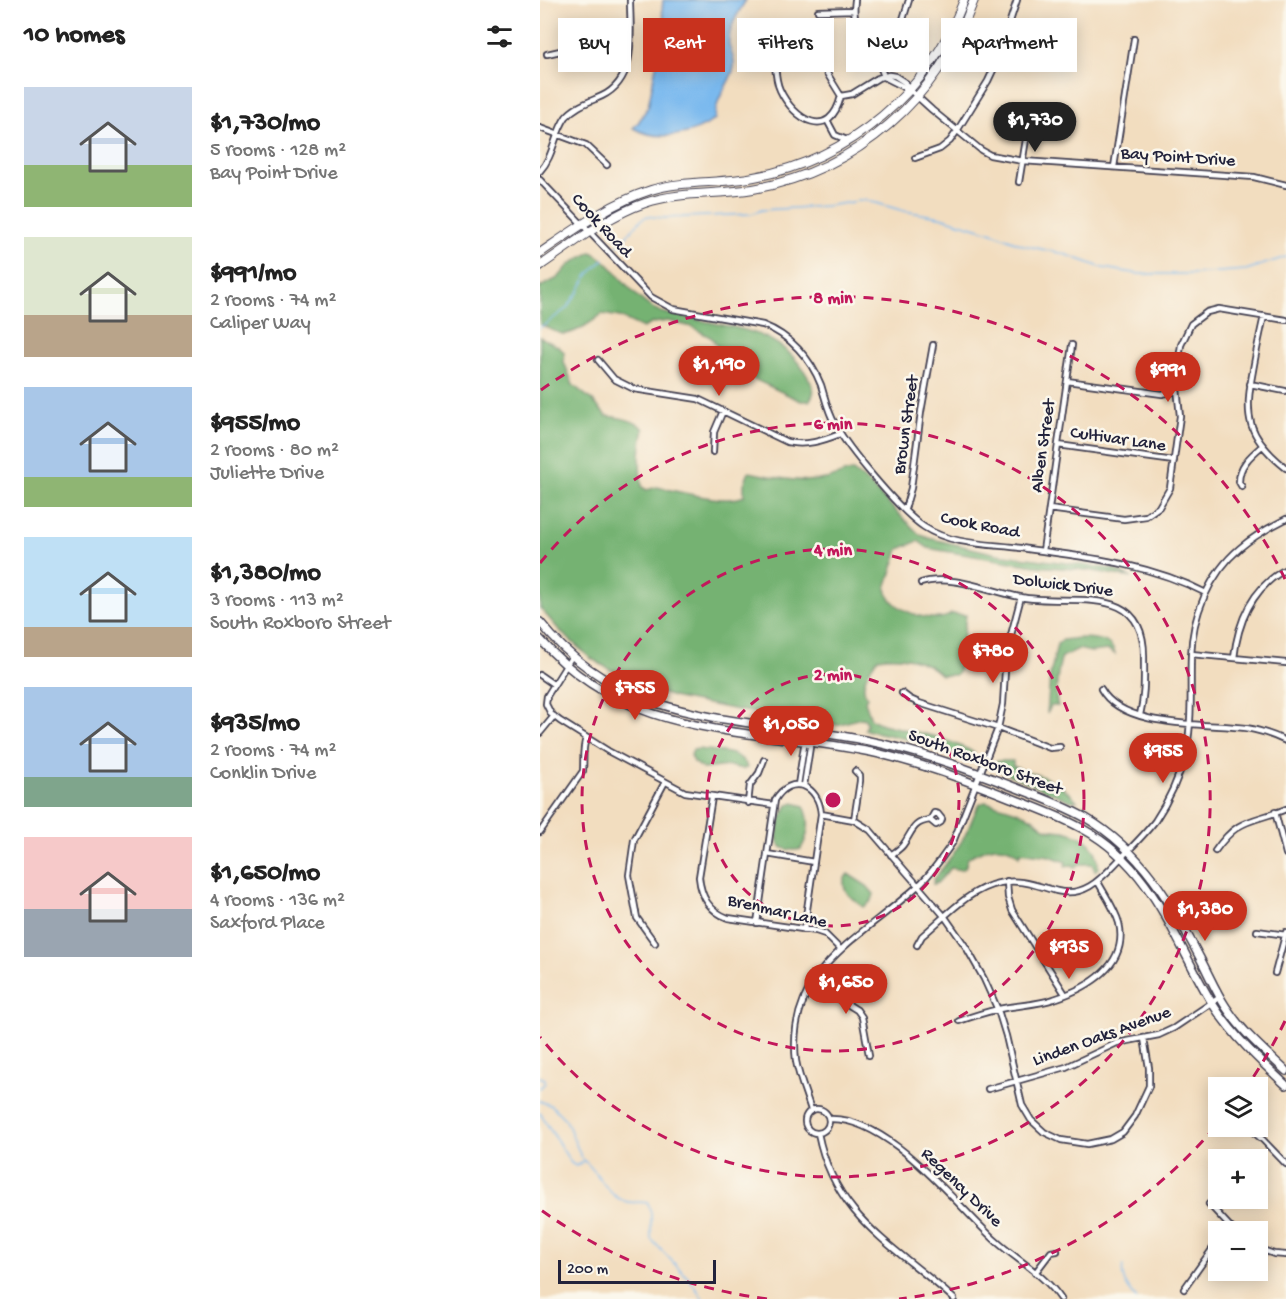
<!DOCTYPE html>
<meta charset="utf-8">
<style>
body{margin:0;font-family:"Gochi Hand",sans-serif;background:#f6f6f6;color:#222;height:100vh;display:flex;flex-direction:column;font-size:22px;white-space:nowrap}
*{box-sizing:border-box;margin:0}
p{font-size:20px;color:#767676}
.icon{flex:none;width:33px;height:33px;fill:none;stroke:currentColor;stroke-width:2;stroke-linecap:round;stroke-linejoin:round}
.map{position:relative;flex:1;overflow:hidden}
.side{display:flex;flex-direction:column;background:#fff;width:540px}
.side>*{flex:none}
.hud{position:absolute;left:18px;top:18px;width:570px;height:54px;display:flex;gap:12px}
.buttons{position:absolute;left:668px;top:1077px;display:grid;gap:12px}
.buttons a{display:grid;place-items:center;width:60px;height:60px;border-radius:0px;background:#fff;box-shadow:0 3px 15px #0003;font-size:30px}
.scale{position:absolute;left:18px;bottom:15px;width:158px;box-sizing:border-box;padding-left:6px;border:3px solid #22223b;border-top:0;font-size:16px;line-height:21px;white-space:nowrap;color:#22223b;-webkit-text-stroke:4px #fbf7ec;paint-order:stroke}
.price{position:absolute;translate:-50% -51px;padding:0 14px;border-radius:21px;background:#c8321e;color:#fff;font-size:20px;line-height:39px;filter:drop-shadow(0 2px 3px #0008)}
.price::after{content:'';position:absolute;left:50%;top:36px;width:18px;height:14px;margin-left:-9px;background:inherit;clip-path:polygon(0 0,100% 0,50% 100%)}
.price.on{background:#222;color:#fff}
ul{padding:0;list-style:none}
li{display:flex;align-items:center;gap:18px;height:150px;padding:0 24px}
li span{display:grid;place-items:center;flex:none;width:168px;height:120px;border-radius:0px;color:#555}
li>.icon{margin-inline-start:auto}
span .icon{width:72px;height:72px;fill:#fffc;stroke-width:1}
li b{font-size:26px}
h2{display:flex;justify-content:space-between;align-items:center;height:72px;padding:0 24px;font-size:26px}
.tag{padding:0 21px;border-radius:0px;background:#fff;box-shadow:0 3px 15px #0003;font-size:21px;line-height:54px}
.tag.on{background:#c8321e;color:#fff}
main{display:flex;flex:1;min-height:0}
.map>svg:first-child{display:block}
.forest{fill:#75b272;stroke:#4c6a56;stroke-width:1.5}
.water{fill:#7ab9ee;stroke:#4e6e94;stroke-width:1.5}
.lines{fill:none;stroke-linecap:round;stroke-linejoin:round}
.stream{stroke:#7ab9ee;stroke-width:1.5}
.street-casing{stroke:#413e4f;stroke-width:8}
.secondary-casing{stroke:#413e4f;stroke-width:10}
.primary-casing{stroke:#413e4f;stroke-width:10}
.street{stroke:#fff;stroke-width:4.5}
.secondary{stroke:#fff;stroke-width:7}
.primary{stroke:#fff;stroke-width:8}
.ring{fill:none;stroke:#c2185b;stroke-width:3;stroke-dasharray:10 8}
.labels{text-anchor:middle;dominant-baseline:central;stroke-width:5;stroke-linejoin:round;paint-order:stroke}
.street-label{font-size:18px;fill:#22223b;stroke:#fbf7ec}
.centre{fill:#c2185b;stroke:#fbf7ec;stroke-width:3}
.ring-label{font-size:18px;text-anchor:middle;font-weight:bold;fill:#c2185b;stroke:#fbf7ec;stroke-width:5;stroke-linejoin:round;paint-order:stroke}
</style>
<main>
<section class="side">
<h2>10 homes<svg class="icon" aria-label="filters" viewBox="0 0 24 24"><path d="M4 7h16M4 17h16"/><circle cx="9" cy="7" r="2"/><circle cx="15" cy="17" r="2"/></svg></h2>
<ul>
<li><span style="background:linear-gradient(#c9d6e8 65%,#8fb573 0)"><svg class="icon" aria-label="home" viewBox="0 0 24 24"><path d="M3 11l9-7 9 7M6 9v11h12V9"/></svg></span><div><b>$1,730/mo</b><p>5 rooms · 128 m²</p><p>Bay Point Drive</p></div></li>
<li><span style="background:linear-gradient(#dfe7d0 65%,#b9a48a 0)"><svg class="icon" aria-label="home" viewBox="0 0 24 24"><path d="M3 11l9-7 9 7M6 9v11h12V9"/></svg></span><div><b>$991/mo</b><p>2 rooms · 74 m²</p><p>Caliper Way</p></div></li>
<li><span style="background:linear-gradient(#a9c7e8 75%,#8fb573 0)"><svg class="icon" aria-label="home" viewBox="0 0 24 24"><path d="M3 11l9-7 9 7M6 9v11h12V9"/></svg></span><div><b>$955/mo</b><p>2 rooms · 80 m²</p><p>Juliette Drive</p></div></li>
<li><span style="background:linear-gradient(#bfe0f5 75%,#b9a48a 0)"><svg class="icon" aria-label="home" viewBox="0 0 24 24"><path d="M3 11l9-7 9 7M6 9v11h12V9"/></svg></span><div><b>$1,380/mo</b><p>3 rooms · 113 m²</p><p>South Roxboro Street</p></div></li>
<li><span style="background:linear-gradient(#a9c7e8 75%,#7fa58c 0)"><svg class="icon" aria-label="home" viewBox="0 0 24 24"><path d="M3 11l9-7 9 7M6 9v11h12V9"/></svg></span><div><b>$935/mo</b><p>2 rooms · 74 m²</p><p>Conklin Drive</p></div></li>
<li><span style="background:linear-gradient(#f6c9c9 60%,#9aa5b1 0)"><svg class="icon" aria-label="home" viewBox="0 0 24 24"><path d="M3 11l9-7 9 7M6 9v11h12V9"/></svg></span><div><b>$1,650/mo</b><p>4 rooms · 136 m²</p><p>Saxford Place</p></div></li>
</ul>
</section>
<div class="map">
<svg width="746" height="1299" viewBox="0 0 746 1299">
<rect width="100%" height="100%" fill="#fbf7ec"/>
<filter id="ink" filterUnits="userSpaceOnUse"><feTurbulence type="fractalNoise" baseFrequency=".0167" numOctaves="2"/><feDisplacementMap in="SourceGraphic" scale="12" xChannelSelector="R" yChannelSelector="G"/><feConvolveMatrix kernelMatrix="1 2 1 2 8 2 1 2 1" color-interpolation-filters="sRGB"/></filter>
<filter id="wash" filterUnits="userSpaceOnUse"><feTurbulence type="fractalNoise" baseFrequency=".008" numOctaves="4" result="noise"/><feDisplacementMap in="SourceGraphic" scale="24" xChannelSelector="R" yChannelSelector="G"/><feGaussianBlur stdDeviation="1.35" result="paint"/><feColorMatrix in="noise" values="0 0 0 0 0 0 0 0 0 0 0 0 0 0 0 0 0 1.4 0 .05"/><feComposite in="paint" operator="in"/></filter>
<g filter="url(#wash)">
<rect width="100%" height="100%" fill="#f2ddbf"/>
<path class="forest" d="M51 252C73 260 91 300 119 311 127 315 137 315 145 317 195 329 240 328 268 377 273 387 277 391 269 401H261L190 368 172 338 152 327 128 321 113 323 103 328 80 317 62 314C54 321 33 335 23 334 15 333 7 327 0 324V287L18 278 30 264Z
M0 337 19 347 24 352V362L33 385 53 401 66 416C78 417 95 420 104 429 99 448 99 467 102 487L107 490 117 487C137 491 186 505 204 496V484L209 472C234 477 260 484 286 479 296 477 303 472 313 471L327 482 379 534 388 538 457 554 572 569 592 578 548 570 495 566 398 550 388 548 378 541 359 549 346 588C348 611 397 626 411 614L426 615 419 671 415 675H401C385 659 360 654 338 658 330 669 318 683 327 697L325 701 331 719 342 724 401 738 434 752 431 753 429 758 376 741 330 731 325 729 327 724 325 719 321 718 297 725 277 721 198 710 137 698 117 692 101 681 69 669 50 658 20 631 0 608Z
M539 638C553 639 571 637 575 654L568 650 551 652 538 649 522 657C518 667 514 697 518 706H511L507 714 510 676 517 644 523 640Z
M159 749C173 751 205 751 207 768L203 769 189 766 163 769 153 761 151 755 153 750Z
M457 761H473V766C482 771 491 772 501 776 511 779 531 792 537 801H531L462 772 455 763Z
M445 802C461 806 476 809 490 817 496 820 500 826 505 828 510 831 518 830 524 831 545 836 559 846 558 868L555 871 552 864H538L535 868 533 865 525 866 526 862 510 856 480 852 479 856C465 840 443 848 428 858L425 868 421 870 411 868 397 883 393 884 394 879C405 865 417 851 425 835 431 825 433 813 440 804Z
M254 803 264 806C271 820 269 835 261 849 255 851 252 850 246 849 228 845 242 815 248 805Z
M308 874 327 886 334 894C333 901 329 904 323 907 312 899 296 887 308 874Z"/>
<path class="water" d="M123 0H206C198 13 189 27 189 43 190 53 197 61 193 71 187 88 175 99 175 119 154 136 118 142 93 128L98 123 108 107 116 66 128 44 129 39 122 11Z"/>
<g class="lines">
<path class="stream" d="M77 246 101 220 107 216 123 218 211 214 222 210 286 206 326 200 364 211 400 217 453 233 483 245 524 254 563 268 600 274H652L706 270 746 257
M0 328 26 309 39 291 47 276 64 259
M0 1077 5 1079V1083L0 1088
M0 1101 12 1106 26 1120 42 1159C58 1170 64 1193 84 1201 91 1204 100 1201 108 1203L111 1213V1239L151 1281 163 1299
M0 1113 31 1163 36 1166 44 1161
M583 1266C580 1279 590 1291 597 1299"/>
</g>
</g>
<g filter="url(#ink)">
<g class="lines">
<g class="street-casing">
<path id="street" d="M315 0C310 40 336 46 344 77
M278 11 314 10
M254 27 260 35 278 41 280 62 301 96C290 142 254 120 240 90 234 78 236 61 233 48L235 42Z
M7 54 60 42H90
M333 55 360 29 369 0
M344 77 370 90
M301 96 312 94 338 78 349 75 355 76 366 83 370 90 392 110 441 150 450 155 483 161 714 177 746 185
M287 120 295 135 307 140
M0 128 46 145 67 165
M375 158 400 149 410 141 417 131 448 81 456 64 477 0
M574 167 594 39
M0 171C14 156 14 134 26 117 35 106 49 102 62 96 98 79 90 32 90 0
M0 180 111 297 133 309 223 325C250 335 271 359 281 385 285 398 288 412 295 424 307 448 361 512 384 527 411 545 450 544 481 548 545 557 608 563 666 593
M479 182 489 121
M724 316C720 334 716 352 713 370 704 417 707 437 746 468
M58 360 74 379 94 389 158 399 247 442C266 446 282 441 300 434
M527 381 622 394 637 391
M710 384 745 391
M518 445 634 461
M173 452 174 432 183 411
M702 487 699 482C699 466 710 456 722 446
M365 509 371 488 381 412 393 345
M509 509 584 519 606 516 619 507 630 488 640 416 636 379 641 345 651 324 667 312 679 309 746 320
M503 551 532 345
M381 583C408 573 453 592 480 597 530 607 604 580 604 656 604 676 605 695 600 715
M651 654 746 663
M32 656 7 696 6 704 11 714 20 721 68 751 145 792 234 805
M694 658C698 621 712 588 746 569
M0 675 13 684
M561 689C583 729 666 723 706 728 720 730 733 735 746 741
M362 693 370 699 379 703 458 728 510 748 520 747
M0 733 14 716
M258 785 264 746 267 743 269 731
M264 786 270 747 267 743
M172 797 159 877C161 897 169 911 188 918L276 931 285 934 300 949
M208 803 210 785 219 773 224 760
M735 812 746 854
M281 814 314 820 330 830 405 917 426 947 444 979 458 1010 466 1036 482 1105 491 1120 504 1132 521 1140 547 1144 571 1139 583 1132 595 1116 609 1086V1068L604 1038
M314 820 320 781V776L315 771
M0 832 43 771C44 759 42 750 46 738
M675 851C699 817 711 823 746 809
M227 854 274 862
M351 855C355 852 360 849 363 845 372 833 372 822 390 820L394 813 398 814 402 819 401 822 396 825 390 820
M467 881 468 897 472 910 525 994
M217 923 235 800C251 773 279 785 281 814L264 930
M717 931 746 935
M115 943 97 918 89 875 94 840 125 782
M377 945 382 936C405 917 429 889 459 883 480 878 497 886 517 891 547 898 563 876 581 858 593 846 605 834 615 821 633 794 645 765 649 733 652 708 650 682 651 656 652 616 669 574 700 548 714 536 730 527 746 519
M735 973 746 932
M272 982 317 1010 322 1017 329 1055
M419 1021C433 1016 446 1012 459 1009 477 1005 497 1005 514 999 548 988 589 965 579 923 575 909 565 895 558 882
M448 1089 526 1067 577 1043 619 1035 634 1028 680 997
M265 1121a12 12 0 1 1 24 0a12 12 0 1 1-24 0Z
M271 1110C266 1094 259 1078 256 1061 245 967 326 936 382 882 394 870 403 856 413 842L458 728 463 704 466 654 481 597
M289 1119C349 1116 415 1204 456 1241 477 1260 505 1275 521 1299
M706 1126 723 1140 746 1164
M278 1133C295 1219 355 1245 414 1299
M669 1204 695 1232
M717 1248 734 1254 746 1255
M495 1273 511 1252 517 1251
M644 1289 678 1241"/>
</g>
<g class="secondary-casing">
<path id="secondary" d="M0 622C85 729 204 716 324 740 376 750 425 768 474 787 498 796 523 805 546 818 602 851 631 902 660 958 669 975 676 992 686 1007 702 1032 725 1051 746 1071
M0 639C90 742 210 727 331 752 379 762 425 780 471 798 495 807 520 816 543 829 614 868 633 938 672 1003 692 1035 719 1060 746 1085"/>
</g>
<g class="primary-casing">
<path id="primary" d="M0 253C35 229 70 203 111 190 144 180 180 184 214 177 310 159 390 91 424 0
M0 266C34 243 67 216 105 203 140 191 177 195 213 189 318 170 398 98 434 0"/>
</g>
<use href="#street" class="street"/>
<use href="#secondary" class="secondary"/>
<use href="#primary" class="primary"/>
</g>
</g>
<g class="ring">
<circle cx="293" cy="800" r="126"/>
<circle cx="293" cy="800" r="251"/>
<path d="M0 563A377 377 0 1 1 0 1037"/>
<path d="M745 1021A503 503 0 0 1 708 1085M675 1127A503 503 0 0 1 359 1299M227 1299A503 503 0 0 1 1 1210M1 390A503 503 0 0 1 745 579"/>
</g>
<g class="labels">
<g class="street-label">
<text transform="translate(638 158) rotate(4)">Bay Point Drive</text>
<text transform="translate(61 226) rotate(47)">Cook Road</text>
<text transform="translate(367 425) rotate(-82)">Brown Street</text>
<text transform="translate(578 440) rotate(8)">Cultivar Lane</text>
<text transform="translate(504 446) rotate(-82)">Alben Street</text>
<text transform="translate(440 526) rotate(11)">Cook Road</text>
<text transform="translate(523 586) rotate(7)">Dolwick Drive</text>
<text transform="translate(445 763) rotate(20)">South Roxboro Street</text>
<text transform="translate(237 912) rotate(13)">Brenmar Lane</text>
<text transform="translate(562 1037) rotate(-20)">Linden Oaks Avenue</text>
<text transform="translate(421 1188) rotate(44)">Regency Drive</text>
</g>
</g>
<circle cx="293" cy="800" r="9" class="centre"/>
<g class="ring-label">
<text x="293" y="303">8 min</text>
<text x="293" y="429">6 min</text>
<text x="293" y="555">4 min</text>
<text x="293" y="680">2 min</text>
</g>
</svg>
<div class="buttons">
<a><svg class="icon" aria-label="layers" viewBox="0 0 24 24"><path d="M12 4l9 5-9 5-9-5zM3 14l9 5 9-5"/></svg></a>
<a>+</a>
<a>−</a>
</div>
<div class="scale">200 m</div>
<b class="price on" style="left:495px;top:153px">$1,730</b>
<b class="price" style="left:179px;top:397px">$1,190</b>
<b class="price" style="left:628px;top:403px">$991</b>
<b class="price" style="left:453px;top:684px">$780</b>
<b class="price" style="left:95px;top:721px">$755</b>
<b class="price" style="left:251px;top:757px">$1,050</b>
<b class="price" style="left:623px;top:784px">$955</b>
<b class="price" style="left:665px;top:942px">$1,380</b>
<b class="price" style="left:529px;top:980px">$935</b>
<b class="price" style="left:306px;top:1015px">$1,650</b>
<div class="hud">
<a class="tag">Buy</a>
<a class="tag on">Rent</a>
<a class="tag">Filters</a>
<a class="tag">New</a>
<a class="tag">Apartment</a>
</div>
</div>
</main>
